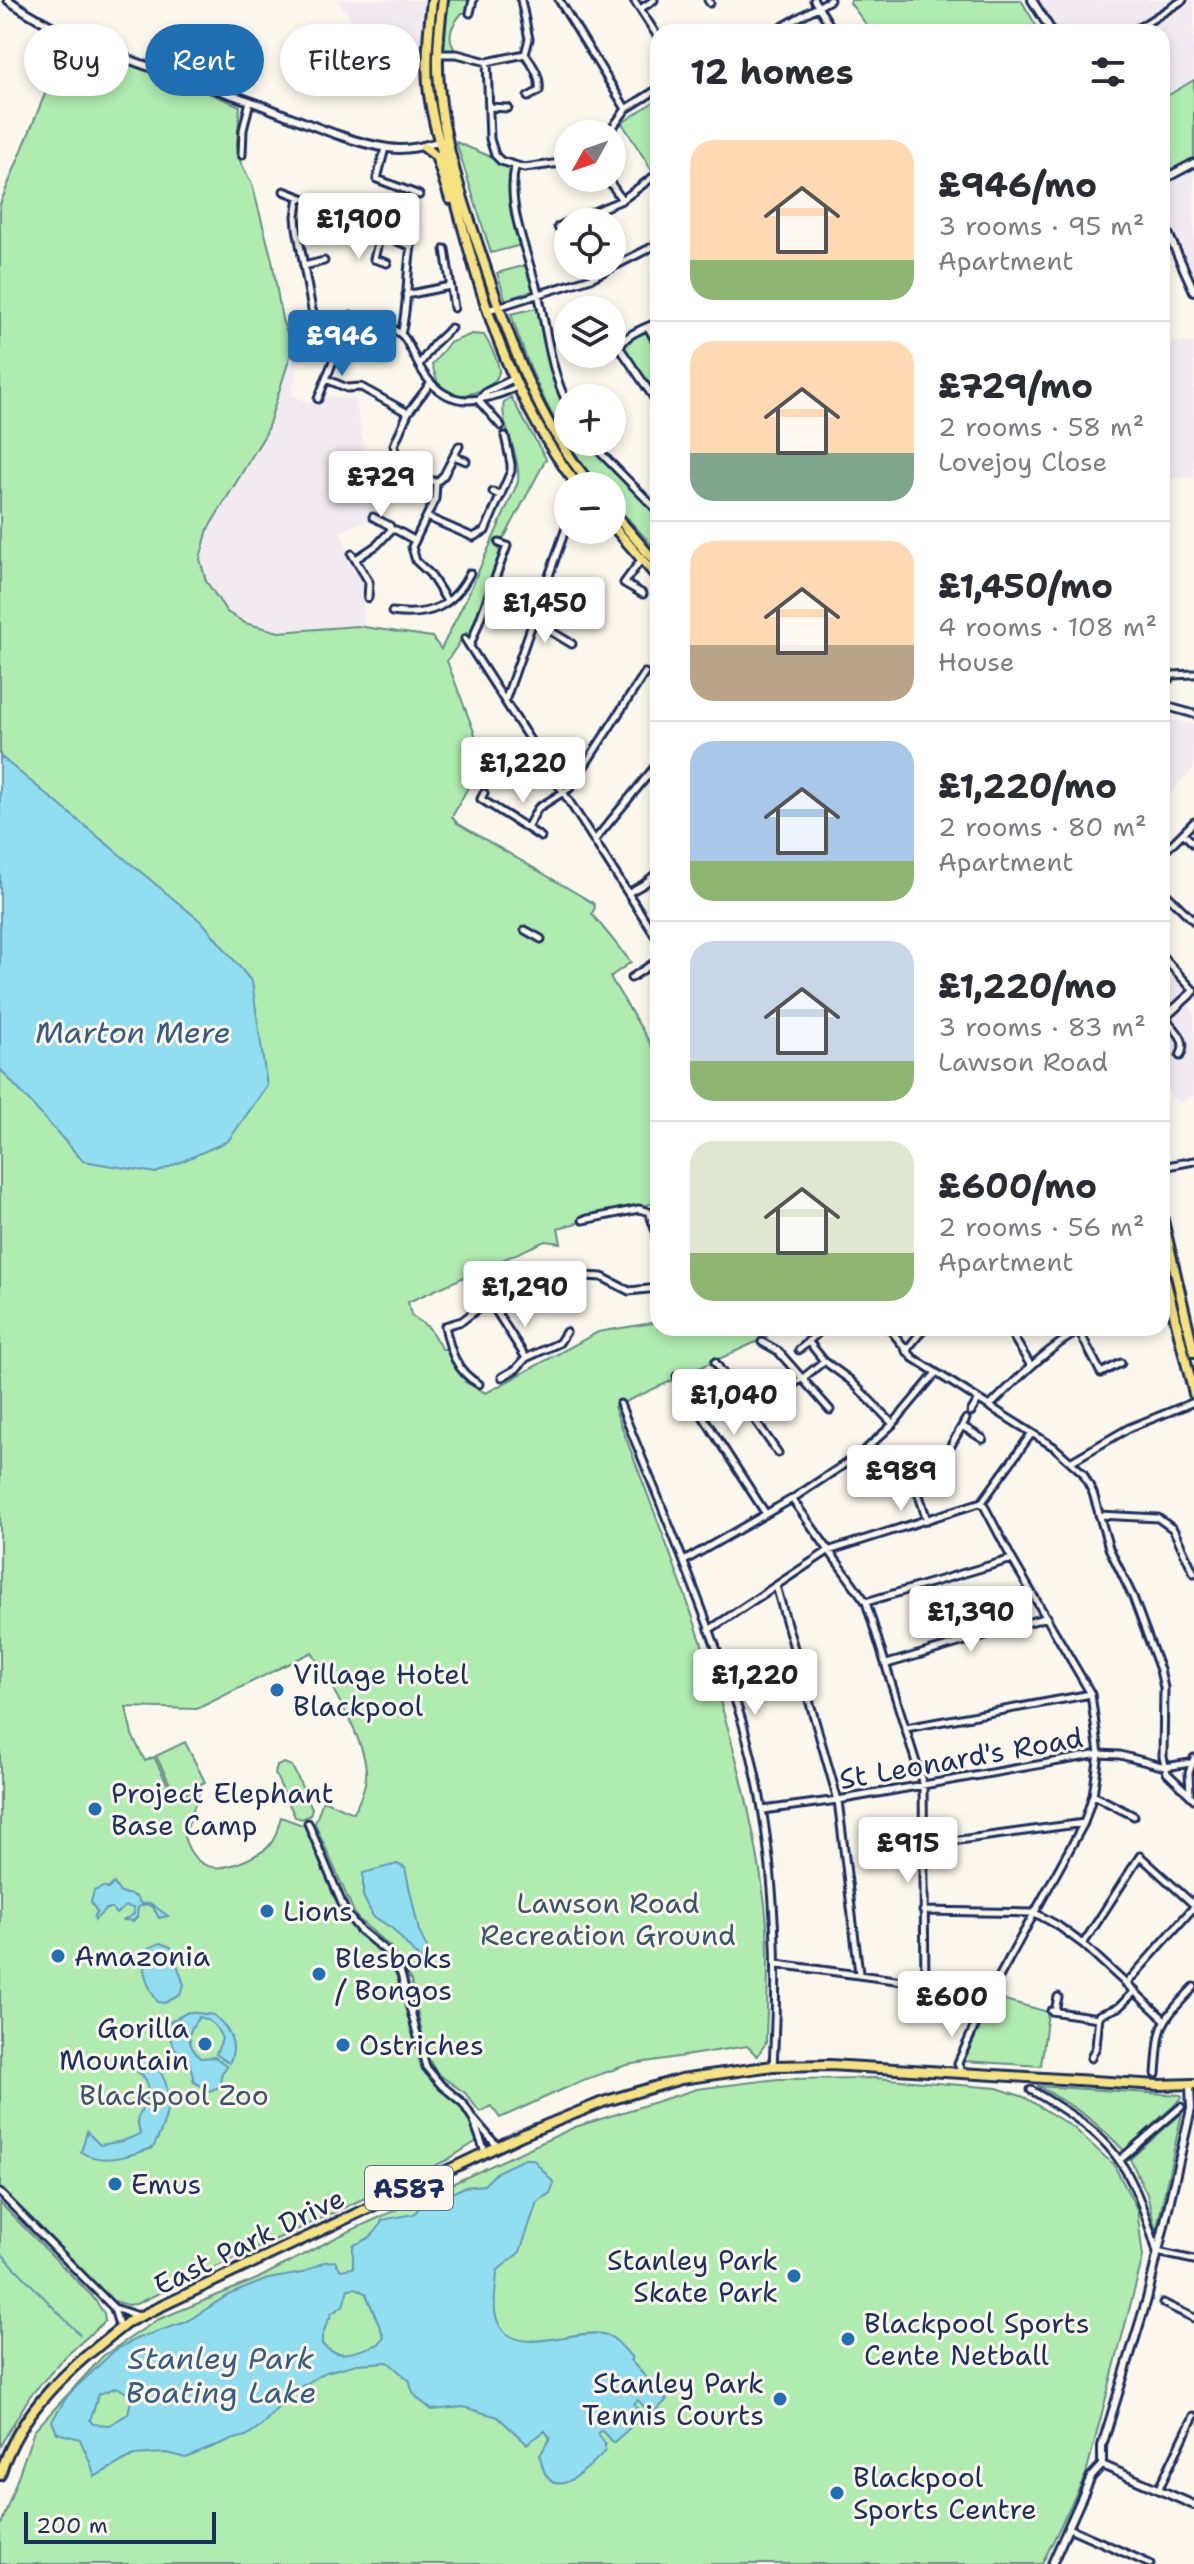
<!DOCTYPE html>
<meta charset="utf-8">
<style>
body{margin:0;font-family:"Shantell Sans",sans-serif;background:#f2f2f3;color:#2b2b33;height:100vh;display:flex;flex-direction:column;font-size:30px;white-space:nowrap}
*{box-sizing:border-box;margin:0}
p{font-size:26px;color:#7c7c81}
.icon{flex:none;width:44px;height:44px;fill:none;stroke:currentColor;stroke-width:2;stroke-linecap:round;stroke-linejoin:round}
.map{position:relative;flex:1;overflow:hidden}
.details{position:absolute;left:650px;top:24px;width:520px;height:1312px;display:flex;flex-direction:column;background:#fff;border-radius:24px;box-shadow:0 4px 12px #0003}
.details>*{flex:none}
.banner{position:absolute;left:24px;top:24px;width:506px;height:72px;display:flex;gap:16px}
.needle{width:52px;rotate:230deg}
.buttons{position:absolute;left:554px;top:120px;display:grid;gap:16px}
.buttons a{display:grid;place-items:center;width:72px;height:72px;border-radius:50%;background:#fff;box-shadow:0 4px 12px #0003;font-size:40px}
.scale{position:absolute;left:24px;bottom:20px;width:192px;box-sizing:border-box;padding-left:8px;border:4px solid #1b2f5e;border-top:0;font-size:22px;line-height:28px;white-space:nowrap;color:#1b2f5e;-webkit-text-stroke:6px #fbf7ec;paint-order:stroke}
.price{position:absolute;translate:-50% -68px;padding:0 18px;border-radius:8px;background:#fff;color:#222;font-size:26px;line-height:52px;filter:drop-shadow(0 2px 4px #0008)}
.price::after{content:'';position:absolute;left:50%;top:48px;width:24px;height:18px;margin-left:-12px;background:inherit;clip-path:polygon(0 0,100% 0,50% 100%)}
.price.current{background:#1f6fb2;color:#fff}
ul{padding:0;list-style:none}
li{display:flex;align-items:center;gap:24px;height:200px;padding:0 40px}
li+li{border-top:2px solid #e1e1e2}
li span{display:grid;place-items:center;flex:none;width:224px;height:160px;border-radius:24px;color:#555}
li>.icon{margin-inline-start:auto}
span .icon{width:96px;height:96px;fill:#fffc;stroke-width:1}
li b{font-size:34px}
h2{display:flex;justify-content:space-between;align-items:center;height:96px;padding:0 40px;font-size:34px}
.pill{padding:0 28px;border-radius:36px;background:#fff;box-shadow:0 4px 12px #0003;font-size:28px;line-height:72px}
.pill.current{background:#1f6fb2;color:#fff}
.map>svg:first-child{display:block}
.built{fill:#f1eaf1}
.green{fill:#b0ebb0;stroke:#668d87;stroke-width:2}
.water{fill:#91def0;stroke:#6298b6;stroke-width:2;fill-rule:evenodd}
.lines{fill:none;stroke-linecap:round;stroke-linejoin:round}
.stream{stroke:#6298b6;stroke-width:2}
.minor-casing{stroke:#1b2f5e;stroke-width:11}
.tertiary-casing{stroke:#1b2f5e;stroke-width:12}
.primary-casing{stroke:#1b2f5e;stroke-width:14}
.trunk-casing{stroke:#1b2f5e;stroke-width:14}
.minor{stroke:#fbf7ec;stroke-width:5}
.tertiary{stroke:#fbf7ec;stroke-width:6}
.primary{stroke:#f6e281;stroke-width:8}
.trunk{stroke:#f6e281;stroke-width:8}
.poi-dot{fill:#1f6fb2;stroke:#fbf7ec;stroke-width:3}
.labels{text-anchor:middle;dominant-baseline:central;stroke-width:6;stroke-linejoin:round;paint-order:stroke}
.shield{fill:#fbf7ec;stroke:#5e6b89;stroke-width:2}
.shield-label{font-size:26px;font-weight:bold;fill:#1b2f5e}
.poi-label{font-size:28px;fill:#1b2f5e;stroke:#fbf7ec;text-anchor:start}
.street-label{font-size:28px;fill:#1b2f5e;stroke:#fbf7ec}
.park-label{font-size:28px;fill:#39556e;stroke:#fbf7ec}
.water-label{font-size:30px;font-style:italic;fill:#385b82;stroke:#fbf7ec}
</style>
<div class="map">
<svg width="1194" height="2564" viewBox="0 0 1194 2564">
<rect width="100%" height="100%" fill="#fbf7ec"/>
<filter id="ink" filterUnits="userSpaceOnUse"><feTurbulence type="fractalNoise" baseFrequency=".0125" numOctaves="2"/><feDisplacementMap in="SourceGraphic" scale="16" xChannelSelector="R" yChannelSelector="G"/><feConvolveMatrix kernelMatrix="1 2 1 2 8 2 1 2 1" color-interpolation-filters="sRGB"/></filter>
<g filter="url(#ink)">
<path class="built" d="M337 0H425L423 56 377 64 375 48Z
M1036 0H1194V80L1162 100V32H1056Z
M1194 163V290L1162 220V180Z
M1162 342 1194 343V478H1162Z
M293 347 302 352 291 395 317 405 325 396 355 399 370 480 377 483 370 519 340 532 361 579 364 629 279 635 249 627 224 611 206 581 200 559 208 530 266 433Z
M1162 717 1194 725V767L1167 797 1162 792Z
M1162 957 1194 991 1184 1000 1194 1013V1095L1178 1104 1167 1090H1162Z"/>
<path class="green" d="M443 0H473L470 13H462C450 27 446 37 457 54H438Z
M851 0H1021L1040 32H872L850 3Z
M69 35 240 106 236 153 252 184 272 260 282 320 293 347 266 433 208 529 200 559 206 581 227 612 245 623 279 632 357 626 432 637 441 649 467 597 518 482C521 451 499 425 504 402L511 397 546 459 508 531 503 539H498L496 545 500 552 471 633H466L447 661 484 758 452 817 457 823 593 903 595 907 592 914 631 962 610 977 658 1056V1153L653 1159 658 1165V1202L558 1228 561 1243 545 1241 408 1302 411 1315 429 1328 442 1349H450L468 1379 465 1382 486 1393 598 1332 658 1322V1328H760L767 1337 614 1407C675 1566 741 1727 764 1897 771 1945 767 1995 766 2043L757 2056 747 2046 627 2065 581 2081 500 2118 491 2106 480 2112 465 2093 438 2074 434 2068 427 2057 411 1981 390 1947 356 1917 315 1824 323 1800 354 1813C359 1802 365 1789 366 1777 369 1743 328 1683 312 1652L197 1709 126 1707 132 1735 145 1761 154 1757 175 1799 201 1787 184 1837C195 1872 219 1873 248 1859 255 1855 264 1852 269 1846 276 1839 278 1826 281 1817L308 1827 353 1922 378 1944 401 1974 417 2039 432 2077 463 2103 480 2139 447 2160 136 2304 128 2305 110 2300 0 2193V204Z
M1194 80V162L1162 180V99Z
M658 99V180L622 123Z
M456 142 515 167 513 199 525 244 491 253Z
M530 264 537 291 506 301 497 273Z
M541 307 550 356 568 405V442H590L658 511V552L612 501V486H599C557 434 531 378 511 314Z
M648 327 658 346V404L620 348 622 342Z
M472 334 484 335C490 345 498 359 499 370 499 385 473 396 459 395 451 395 444 388 438 383L432 365 449 343Z
M185 1742 205 1782 176 1796 156 1756Z
M284 1763 292 1766 312 1808 310 1815 302 1819 295 1817 275 1774 277 1766Z
M994 1997 1048 2012 1041 2066 964 2061Z
M876 2078 997 2088 1024 2097 1074 2128 1114 2165 1137 2209 1143 2257 1086 2474 1042 2564H0V2528L34 2431 103 2356 157 2320 257 2279 337 2237 575 2127 697 2089 778 2079Z
M1037 2086 1181 2095 1182 2098 1124 2151C1099 2123 1070 2103 1037 2086Z
M1182 2113 1156 2232 1147 2194 1130 2159Z
M0 2203 92 2296 104 2313 105 2321 66 2356 30 2396 0 2446Z"/>
<path class="water" d="M0 756 204 924 252 982 267 1086 228 1141 156 1173 83 1161 0 1069Z
M397 1864 405 1868 419 1931 430 1955 422 1962 393 1929 373 1916 363 1896V1873Z
M114 1883C124 1901 120 1889 136 1897L141 1904 150 1903 168 1916 159 1918 153 1907 146 1904 138 1907 137 1917 133 1921 124 1920 134 1914 133 1908 126 1906 116 1914 112 1909H106L95 1920 94 1917 97 1912 91 1902 94 1891 103 1887 108 1889Z
M160 1943 171 1947 184 1985 180 1995 165 2003 158 2002C148 1989 143 1971 142 1954L150 1947Z
M188 2012 214 2015C229 2028 239 2044 229 2063L216 2054 222 2039C217 2027 212 2020 199 2017 186 2033 186 2043 200 2058L215 2057 227 2066 222 2073 219 2087 210 2091 194 2082 190 2064C178 2056 166 2038 168 2023Z
M145 2056C179 2082 170 2115 153 2148 131 2155 103 2166 81 2152L87 2132 100 2145 123 2141 140 2134 137 2119C148 2100 157 2081 133 2069L137 2061Z
M524 2159H533L554 2183 550 2193 537 2202 520 2252 497 2271C497 2284 492 2304 496 2316 508 2363 571 2328 603 2334 615 2336 624 2349 632 2358L630 2360 667 2400 651 2414 638 2400 634 2404 644 2415 613 2443 601 2430 597 2434 605 2443V2451C585 2471 548 2511 540 2455L550 2438 545 2431 527 2444 498 2417 463 2407 432 2410C421 2401 411 2396 410 2381L388 2362 357 2364 326 2372 292 2392 262 2425 246 2436 227 2441 186 2458 166 2453 134 2455 94 2477C94 2466 84 2451 80 2439L57 2433 52 2421 68 2395 115 2350 138 2338 186 2322 228 2295 268 2279 302 2273 324 2262 335 2261 341 2270 353 2268V2245C366 2241 378 2233 382 2220L414 2214 424 2202 441 2193 444 2197 464 2187 484 2185 497 2172ZM356 2288 366 2294 384 2337 379 2344C360 2350 337 2362 322 2344V2337L326 2325 332 2313 343 2306 348 2289ZM117 2387 132 2396 128 2414 109 2425 93 2424 90 2420 99 2394Z"/>
<g class="lines">
<path class="stream" d="M0 2252 80 2335"/>
<g class="minor-casing">
<path id="minor" d="M559 0 626 109
M634 0 658 37
M708 0 710 3
M814 0 834 32
M640 9 654 0
M470 13 473 0
M773 32 830 0
M1132 32 1183 0
M438 54H457L487 62 525 54 529 39 521 0
M525 54C533 66 541 76 539 91L528 97
M487 62 490 139 495 155 501 161 524 168 568 162
M489 107 508 108
M608 134 626 109 658 89
M385 148 377 179 419 195
M242 155 243 130 250 101
M515 167C506 207 528 254 538 293 547 331 550 370 568 405
M607 178 622 200
M284 191 342 213
M299 197 296 216 297 228 312 310 320 327
M569 222 622 200 653 177
M354 225 410 246
M558 227 568 222
M380 235 374 259 387 263
M445 249 454 308
M304 266 324 261
M406 295 450 286
M488 310 591 278 658 244
M658 322C646 328 624 334 620 348L658 404
M648 327 658 346
M401 334C410 300 405 265 414 231
M324 340 346 349
M298 349C321 320 346 306 382 324 389 327 398 331 403 336 411 346 414 358 421 369 445 410 478 404 517 387
M419 365 434 344 451 328
M326 379 347 388 361 387 408 413
M430 384 408 413 394 445C396 466 419 473 436 483L435 499 412 547 416 561 430 574 447 601
M318 399 339 346
M478 400 486 392 513 379
M478 400 501 426
M590 442 658 511
M454 456 466 461
M436 483 444 475 459 446
M493 492 501 496
M373 517 390 526 391 530
M427 517 473 537 485 531 511 471V464L505 436
M352 554 369 582 368 598
M356 559 377 545 391 530H396L414 540
M641 560 624 583 643 594
M392 612C429 617 453 607 470 573
M534 621 572 644
M465 639 658 940
M470 646 507 546 499 543
M1162 686 1173 675 1194 674
M505 701 568 522
M1162 705 1194 714
M484 793 481 799 527 828 538 808 570 788 645 673
M527 828 541 837
M1183 833 1194 844
M594 841 658 763
M1162 854 1194 822
M1162 890 1194 921
M628 893 644 884 658 872
M525 930 541 939
M1162 956 1194 991
M631 978 658 960
M1165 1018C1175 1030 1189 1040 1180 1056
M1162 1167 1194 1161
M583 1220 639 1209 649 1212 656 1232 658 1270
M491 1303 526 1358 559 1343 566 1332
M889 1328 913 1358 1054 1447 1083 1473 1093 1493 1109 1548 1133 1597 1160 1670 1164 1688 1163 1757 1167 1773 1194 1799
M1008 1328 1031 1366
M1079 1331 1101 1373 1121 1363
M808 1341 824 1361
M762 1342 778 1351 830 1410
M799 1350 819 1332
M906 1351 924 1328
M715 1362 778 1453
M677 1376 766 1514
M502 1377 516 1369 526 1358
M479 1384C456 1372 450 1350 445 1326L462 1321 479 1308 550 1274 602 1277 629 1291 658 1288
M620 1404C652 1483 685 1561 714 1642 724 1670 736 1699 744 1728 775 1838 780 1952 773 2066
M990 1406C1018 1378 1048 1347 1084 1328
M751 1411 803 1378 824 1361 850 1380 893 1424
M971 1412 978 1400
M962 1426 983 1439
M1072 1461 1129 1428 1194 1402
M912 1462 920 1452 928 1458 949 1449 966 1419
M916 1486 927 1520
M792 1499 866 1602 923 1785 925 1984
M1099 1515 1158 1518 1173 1529 1194 1573
M684 1561 792 1499 863 1452 893 1424 935 1374
M776 1586 838 1800 859 1973
M866 1602 1012 1559
M709 1630 828 1551 982 1502 1032 1433
M887 1664 1047 1617
M906 1728 1091 1694
M1093 1795 1134 1816
M1190 1795 1189 1773 1194 1758
M763 1810 838 1800 1099 1754 1120 1755 1165 1767 1190 1763
M308 1823 346 1913 360 1930 387 1952 401 1974 426 2067 441 2085 463 2103 473 2119 485 2152
M923 1845 1084 1823
M923 1911 1035 1913 1057 1925 1083 1944 1164 2019
M1083 1944 1140 1856 1194 1905
M777 1964 925 1984 987 1999
M1126 1984 1194 1907
M1051 2011 1098 2018
M1055 2011 1058 1997
M1091 2058 1096 2047 1099 2015 1119 2007 1135 1991
M962 2073 958 2063 987 1999 1084 1823 1093 1795 1099 1754 1091 1694 1012 1559 982 1502
M1156 2074C1160 2023 1158 2025 1194 1987
M1031 2090C1116 2139 1129 2160 1157 2252L1194 2260
M474 2119 497 2146
M1121 2159 1181 2107
M0 2193 114 2308 138 2316
M1163 2303 1194 2318
M114 2309 120 2328
M1158 2490 1194 2416
M1069 2528 1150 2564"/>
</g>
<g class="tertiary-casing">
<path id="tertiary" d="M8 0C82 51 172 73 255 103 295 118 347 142 388 148 407 151 424 146 442 141
M1032 0 1052 32
M1162 180 1194 163
M1162 220 1194 291
M1162 1020 1194 991
M1102 2465V2446L1147 2299 1191 2109 1190 2086
M1102 2465 1194 2505
M1052 2564 1091 2477 1102 2465"/>
</g>
<g class="primary-casing">
<path id="primary" d="M0 2475C21 2406 74 2365 128 2322L522 2135 603 2102 681 2079 773 2066 830 2065 1159 2085 1194 2084"/>
</g>
<g class="trunk-casing">
<path id="trunk" d="M432 0C429 28 426 57 428 85 431 120 443 152 452 186 479 292 509 398 578 486
M443 0C439 28 436 57 439 85 443 141 462 198 480 251 508 335 534 417 592 486
M424 147 436 156 450 199
M612 511 658 565
M612 525 658 578
M1162 1216 1194 1352
M1162 1266 1194 1394"/>
</g>
<use href="#minor" class="minor"/>
<use href="#tertiary" class="tertiary"/>
<use href="#primary" class="primary"/>
<use href="#trunk" class="trunk"/>
</g>
</g>
<g class="poi-dot">
<circle cx="277" cy="1690" r="8"/>
<circle cx="95" cy="1809" r="8"/>
<circle cx="267" cy="1911" r="8"/>
<circle cx="58" cy="1956" r="8"/>
<circle cx="319" cy="1974" r="8"/>
<circle cx="205" cy="2044" r="8"/>
<circle cx="343" cy="2045" r="8"/>
<circle cx="115" cy="2184" r="8"/>
<circle cx="794" cy="2276" r="8"/>
<circle cx="848" cy="2339" r="8"/>
<circle cx="780" cy="2399" r="8"/>
<circle cx="837" cy="2493" r="8"/>
</g>
<g class="labels">
<rect class="shield" x="365" y="2166" width="88" height="44" rx="6"/>
<g class="shield-label">
<text x="409" y="2188">A587</text>
</g>
<g class="poi-label">
<text x="293" y="1674">Village Hotel<tspan x="293" dy="32">Blackpool</tspan></text>
<text x="111" y="1793">Project Elephant<tspan x="111" dy="32">Base Camp</tspan></text>
<text x="283" y="1911">Lions</text>
<text x="74" y="1956">Amazonia</text>
<text x="335" y="1958">Blesboks<tspan x="335" dy="32">/ Bongos</tspan></text>
<text x="189" y="2028" text-anchor="end">Gorilla<tspan x="189" dy="32">Mountain</tspan></text>
<text x="359" y="2045">Ostriches</text>
<text x="131" y="2184">Emus</text>
<text x="778" y="2260" text-anchor="end">Stanley Park<tspan x="778" dy="32">Skate Park</tspan></text>
<text x="864" y="2323">Blackpool Sports<tspan x="864" dy="32">Cente Netball</tspan></text>
<text x="764" y="2383" text-anchor="end">Stanley Park<tspan x="764" dy="32">Tennis Courts</tspan></text>
<text x="853" y="2477">Blackpool<tspan x="853" dy="32">Sports Centre</tspan></text>
</g>
<g class="street-label">
<text transform="translate(961 1758) rotate(-10)">St Leonard's Road</text>
<text transform="translate(249 2241) rotate(-26)">East Park Drive</text>
</g>
<g class="park-label">
<text x="608" y="1903">Lawson Road<tspan x="608" dy="32">Recreation Ground</tspan></text>
<text x="174" y="2095">Blackpool Zoo</text>
</g>
<g class="water-label">
<text x="133" y="1032">Marton Mere</text>
<text x="221" y="2358">Stanley Park<tspan x="221" dy="34">Boating Lake</tspan></text>
</g>
</g>
</svg>
<div class="buttons">
<a><svg class="needle" viewBox="-14 -14 28 28"><path d="M0-13l5 13h-10z" fill="#e53935"/><path d="M0 13l5-13h-10z" fill="#7c7c81"/></svg></a>
<a><svg class="icon" aria-label="locate" viewBox="0 0 24 24"><circle cx="12" cy="12" r="6"/><path d="M12 2v4M12 18v4M2 12h4M18 12h4"/></svg></a>
<a><svg class="icon" aria-label="layers" viewBox="0 0 24 24"><path d="M12 4l9 5-9 5-9-5zM3 14l9 5 9-5"/></svg></a>
<a>+</a>
<a>−</a>
</div>
<div class="scale">200 m</div>
<b class="price" style="left:359px;top:261px">£1,900</b>
<b class="price current" style="left:342px;top:378px">£946</b>
<b class="price" style="left:381px;top:519px">£729</b>
<b class="price" style="left:545px;top:645px">£1,450</b>
<b class="price" style="left:523px;top:805px">£1,220</b>
<b class="price" style="left:525px;top:1329px">£1,290</b>
<b class="price" style="left:734px;top:1437px">£1,040</b>
<b class="price" style="left:901px;top:1513px">£989</b>
<b class="price" style="left:971px;top:1654px">£1,390</b>
<b class="price" style="left:755px;top:1717px">£1,220</b>
<b class="price" style="left:908px;top:1885px">£915</b>
<b class="price" style="left:952px;top:2039px">£600</b>
<div class="banner">
<a class="pill">Buy</a>
<a class="pill current">Rent</a>
<a class="pill">Filters</a>
</div>
<section class="details">
<h2>12 homes<svg class="icon" aria-label="filters" viewBox="0 0 24 24"><path d="M4 7h16M4 17h16"/><circle cx="9" cy="7" r="2"/><circle cx="15" cy="17" r="2"/></svg></h2>
<ul>
<li><span style="background:linear-gradient(#ffd9b3 75%,#8fb573 0)"><svg class="icon" aria-label="home" viewBox="0 0 24 24"><path d="M3 11l9-7 9 7M6 9v11h12V9"/></svg></span><div><b>£946/mo</b><p>3 rooms · 95 m²</p><p>Apartment</p></div></li>
<li><span style="background:linear-gradient(#ffd9b3 70%,#7fa58c 0)"><svg class="icon" aria-label="home" viewBox="0 0 24 24"><path d="M3 11l9-7 9 7M6 9v11h12V9"/></svg></span><div><b>£729/mo</b><p>2 rooms · 58 m²</p><p>Lovejoy Close</p></div></li>
<li><span style="background:linear-gradient(#ffd9b3 65%,#b9a48a 0)"><svg class="icon" aria-label="home" viewBox="0 0 24 24"><path d="M3 11l9-7 9 7M6 9v11h12V9"/></svg></span><div><b>£1,450/mo</b><p>4 rooms · 108 m²</p><p>House</p></div></li>
<li><span style="background:linear-gradient(#a9c7e8 75%,#8fb573 0)"><svg class="icon" aria-label="home" viewBox="0 0 24 24"><path d="M3 11l9-7 9 7M6 9v11h12V9"/></svg></span><div><b>£1,220/mo</b><p>2 rooms · 80 m²</p><p>Apartment</p></div></li>
<li><span style="background:linear-gradient(#c9d6e8 75%,#8fb573 0)"><svg class="icon" aria-label="home" viewBox="0 0 24 24"><path d="M3 11l9-7 9 7M6 9v11h12V9"/></svg></span><div><b>£1,220/mo</b><p>3 rooms · 83 m²</p><p>Lawson Road</p></div></li>
<li><span style="background:linear-gradient(#dfe7d0 70%,#8fb573 0)"><svg class="icon" aria-label="home" viewBox="0 0 24 24"><path d="M3 11l9-7 9 7M6 9v11h12V9"/></svg></span><div><b>£600/mo</b><p>2 rooms · 56 m²</p><p>Apartment</p></div></li>
</ul>
</section>
</div>
